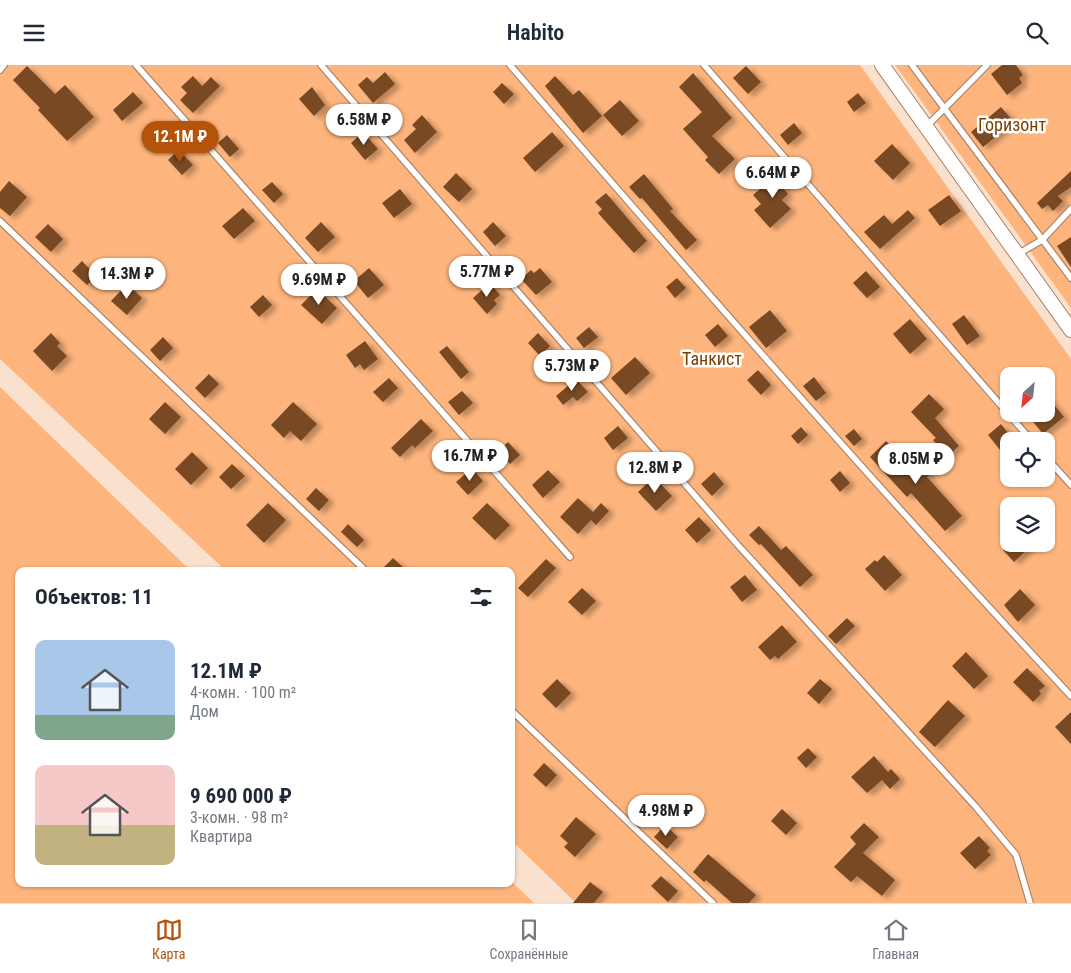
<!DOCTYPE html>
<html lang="ru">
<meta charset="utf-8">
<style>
body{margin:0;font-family:"Roboto Condensed",sans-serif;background:#f2f2f3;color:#1f2937;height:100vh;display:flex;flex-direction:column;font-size:19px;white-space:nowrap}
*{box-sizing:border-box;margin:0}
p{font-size:16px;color:#747a83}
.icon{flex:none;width:28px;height:28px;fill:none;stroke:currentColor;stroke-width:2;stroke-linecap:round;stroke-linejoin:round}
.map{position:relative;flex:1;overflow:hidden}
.drawer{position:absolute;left:15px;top:502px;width:500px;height:320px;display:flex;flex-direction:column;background:#fff;border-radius:10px;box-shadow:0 1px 4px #0004}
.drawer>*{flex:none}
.needle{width:32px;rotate:207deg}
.fabs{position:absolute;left:1000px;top:302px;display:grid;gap:10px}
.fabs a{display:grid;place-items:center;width:55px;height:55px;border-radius:10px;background:#fff;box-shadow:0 1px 4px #0004;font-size:25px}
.price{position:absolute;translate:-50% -42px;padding:0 11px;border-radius:18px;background:#fff;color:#222;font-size:16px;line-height:32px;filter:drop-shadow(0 1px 2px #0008)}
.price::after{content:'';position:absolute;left:50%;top:30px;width:15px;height:11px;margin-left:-8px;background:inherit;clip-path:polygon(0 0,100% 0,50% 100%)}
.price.selected{background:#b45309;color:#fff}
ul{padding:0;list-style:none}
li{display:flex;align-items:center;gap:15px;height:125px;padding:0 20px}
li span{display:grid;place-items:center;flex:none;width:140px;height:100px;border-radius:10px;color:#555}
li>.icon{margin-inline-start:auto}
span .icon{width:60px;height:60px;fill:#fffc;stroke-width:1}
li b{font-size:21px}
h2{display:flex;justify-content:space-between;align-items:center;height:60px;padding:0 20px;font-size:21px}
header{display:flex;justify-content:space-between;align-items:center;height:65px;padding:0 20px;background:#fff;font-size:22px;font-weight:600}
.dock{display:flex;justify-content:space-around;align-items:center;height:70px;border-top:1px solid #e0e1e3;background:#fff;font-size:14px;color:#747a83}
.dock a{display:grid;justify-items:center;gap:2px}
.dock .selected{color:#b45309}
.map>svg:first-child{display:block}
.green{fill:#feb57d;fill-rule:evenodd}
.building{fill:#784920;filter:url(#shadow)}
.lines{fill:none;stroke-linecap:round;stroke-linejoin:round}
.service-casing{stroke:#ad8669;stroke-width:8}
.tertiary-casing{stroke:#ad8669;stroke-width:16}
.service{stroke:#fff;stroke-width:5.5}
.tertiary{stroke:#fff;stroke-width:14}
.labels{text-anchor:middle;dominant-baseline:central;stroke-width:5;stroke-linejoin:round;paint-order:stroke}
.park-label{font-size:18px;fill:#7a4104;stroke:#fff}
</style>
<header><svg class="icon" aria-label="menu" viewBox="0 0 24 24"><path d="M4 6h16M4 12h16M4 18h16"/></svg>Habito<svg class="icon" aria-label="search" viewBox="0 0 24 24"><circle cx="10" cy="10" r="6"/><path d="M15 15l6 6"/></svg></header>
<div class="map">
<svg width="1071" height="838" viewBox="0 0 1071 838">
<defs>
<filter id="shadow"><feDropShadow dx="5.5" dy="3" stdDeviation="2.5" flood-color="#0004"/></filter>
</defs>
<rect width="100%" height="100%" fill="#fae1ce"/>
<path class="green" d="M0 0H860L1071 294V838H576L511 775V506H226L0 294ZM1009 311H1046V349H1009ZM1009 376H1046V414H1009ZM1009 441H1046V479H1009Z
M895 0H1071V243Z
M0 322 191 506H19V819H511V816L534 838H0Z"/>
<path class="building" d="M1002 0H1016L1023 10 1019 13 1022 18 1007 30 991 9Z
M27 1 55 29 65 20 94 52 67 76 38 45 40 43 13 15Z
M746 1 761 17 748 29 733 13Z
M385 7 395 19 373 38 358 20 367 12 373 18Z
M693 8 732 53 712 71 735 94 719 109 705 95 708 92 683 64 702 47 679 22Z
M193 11 202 21 211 12 220 21 193 48 180 35 187 28 181 22Z
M555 11 573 30 579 25 602 51 583 68 545 21Z
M502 18 514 29 504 39 493 27Z
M312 22 325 40 314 51 299 34Z
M133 27 143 38 122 56 113 45Z
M858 28 866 38 854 47 847 37Z
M620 35 639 56 622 71 603 50Z
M1001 42 1014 57 983 82 971 67Z
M422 50 437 67 415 88 404 75 416 64 412 60Z
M794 58 802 68 788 80 780 70Z
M363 67 378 84 365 95 351 78Z
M552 67 564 81 535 107 523 93Z
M227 70 239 84 230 92 218 78Z
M892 79 910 98 893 115 874 96Z
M179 85 193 100 182 110 168 95Z
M783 104 791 114 782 122 788 129 782 135 791 144 770 163 754 145 761 139 753 130Z
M1071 106V122L1058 131 1063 136 1053 146 1048 140 1042 144 1037 138Z
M456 108 472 124 459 137 443 122Z
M644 109 673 144 670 146 697 175 686 185 642 133 640 134 629 122Z
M9 116 27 132 10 151 0 143V127Z
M272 117 283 129 274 138 262 125Z
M400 124 412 139 394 153 382 138Z
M606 128 647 176 634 188 598 148 602 144 595 137Z
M949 130 961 146 940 161 928 145Z
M243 143 255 156 234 174 222 161Z
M908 145 915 153 880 184 864 167 884 150 892 159Z
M321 157 335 172 318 187 305 173Z
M493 157 506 171 495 181 483 167Z
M48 159 63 174 51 187 35 172Z
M1071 172V202L1057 181Z
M82 196 96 211 87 220 72 206Z
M369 203 384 220 368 233 354 216Z
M540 203 552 217 536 230 521 214 531 205 534 208Z
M866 206 880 222 867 233 853 218Z
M677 213 686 223 675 233 666 222Z
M490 218 500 230 494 235 497 239 487 249 473 233Z
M127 219 142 233 127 250 111 236Z
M317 224 337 243 322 259 301 240Z
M263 230 272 240 259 252 250 242Z
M770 245 787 266 766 283 749 262Z
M964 250 980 271 967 280 952 259Z
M910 254 927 274 910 289 893 269Z
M718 259 728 271 715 282 705 270Z
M589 262 598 272 584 283 576 273Z
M51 268 60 278 57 281 67 291 52 306 33 286Z
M538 268 550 281 540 291 528 278Z
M163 272 173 283 160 296 150 285Z
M365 276 378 294 364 305 360 299 355 303 346 290Z
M447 281 469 307 461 314 439 287Z
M635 292 650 308 626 330 611 313Z
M758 305 771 320 761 330 747 315Z
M209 309 219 319 205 333 195 323Z
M814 312 826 328 816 336 803 321Z
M389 313 398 323 383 337 373 327Z
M576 314 588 327 577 336 573 332 563 340 556 331Z
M462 326 473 338 459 350 448 337Z
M929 329 944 344 935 353 959 381 947 391 933 375 936 373 911 347Z
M1046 330 1064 352 1043 369 1031 354 1038 349H1046Z
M165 337 181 352 165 369 149 354Z
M293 337 317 359 301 376 290 366 284 373 271 360Z
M421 354 433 366 415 383 412 380 400 392 391 383Z
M1001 359 1009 369V379L1001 386 988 370Z
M618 361 628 373 613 385 604 373Z
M801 362 808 370 798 379 791 371Z
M854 364 862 374 854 381 845 371Z
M886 376 910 400 915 395 930 409 927 412 962 451 945 466 911 428 907 432 870 392Z
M508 377 520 390 510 399 498 386Z
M192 387 208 403 191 420 175 404Z
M232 399 245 411 231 424 219 412Z
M472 403 483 416 468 430 456 417Z
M548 405 560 417 543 433 532 420Z
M840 406 850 418 840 427 830 415Z
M714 407 724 419 712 431 701 419Z
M654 412 672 431 656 446 638 427Z
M316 423 329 435 319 446 306 434Z
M578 433 593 447 601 438 609 446 596 460 591 455 578 469 560 452Z
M268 438 286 455 264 478 246 460Z
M487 438 510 460 495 475 472 453Z
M699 452 711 465 697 478 685 465Z
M348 459 364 475 357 482 341 467Z
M759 461 781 485 786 481 813 510 800 522 761 479 759 480 749 470Z
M1009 479H1033L1014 497 1003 485Z
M884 490 902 510 885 526 865 504 875 495 877 497Z
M393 493 407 506H380Z
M546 494 556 503 528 532 518 523Z
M745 510 757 525 742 537 730 522Z
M582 523 596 536 582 550 568 537Z
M1020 524 1035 540 1018 557 1004 540Z
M847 553 855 561 836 579 828 571Z
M782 560 797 577 778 594 775 591 770 595 758 582Z
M966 587 988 611 974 624 952 601Z
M1027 603 1045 621 1039 626 1041 629 1033 637 1013 617Z
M557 614 571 628 556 643 542 629Z
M820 614 832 624 819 639 807 628Z
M948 635 965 651 935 682 919 667Z
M1071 647V679L1055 662Z
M808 683 817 692 806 703 797 693Z
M874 691 888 707 891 704 900 714 890 724 882 715 867 728 851 712Z
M544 698 557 710 546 722 533 710Z
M782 744 797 758 786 770 771 756Z
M576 752 596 769 575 792 564 782 568 778 560 771Z
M864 758 879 772 863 788 895 815 882 831 857 811 851 817 834 802 856 779 850 772Z
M665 760 678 772 667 784 654 772Z
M979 771 990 783 987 786 991 790 975 804 960 788Z
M708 789 756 830 749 838H732L706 815 704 817 693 807Z
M661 811 678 826 668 837 651 821Z
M590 817 603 827 594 838H573Z"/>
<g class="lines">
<g class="service-casing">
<path id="service" d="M136 0 570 492
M321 0 737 479 976 742 1016 790 1030 838
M510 0C694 213 879 425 1071 631
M704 0 1032 376
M912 0 1071 213
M0 5 4 0
M927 61 987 0
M0 156 366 506
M1018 189 1042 175 1071 144
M1046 392 1071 420
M511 645 713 838"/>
</g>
<g class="tertiary-casing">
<path id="tertiary" d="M882 0 1071 265"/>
</g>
<use href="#service" class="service"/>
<use href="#tertiary" class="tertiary"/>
</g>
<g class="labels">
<g class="park-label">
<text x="1012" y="59">Горизонт</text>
<text x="712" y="293">Танкист</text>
</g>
</g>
</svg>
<div class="fabs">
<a><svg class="needle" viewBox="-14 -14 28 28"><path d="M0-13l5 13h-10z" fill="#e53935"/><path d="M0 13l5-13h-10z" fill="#747a83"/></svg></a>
<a><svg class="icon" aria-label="locate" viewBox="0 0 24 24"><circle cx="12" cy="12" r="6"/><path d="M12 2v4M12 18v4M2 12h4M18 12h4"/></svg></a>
<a><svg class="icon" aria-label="layers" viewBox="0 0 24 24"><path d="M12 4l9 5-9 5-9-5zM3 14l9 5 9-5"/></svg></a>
</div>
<b class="price" style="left:364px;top:81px">6.58M ₽</b>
<b class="price selected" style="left:180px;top:98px">12.1M ₽</b>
<b class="price" style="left:773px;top:134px">6.64M ₽</b>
<b class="price" style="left:487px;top:233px">5.77M ₽</b>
<b class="price" style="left:127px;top:235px">14.3M ₽</b>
<b class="price" style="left:319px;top:241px">9.69M ₽</b>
<b class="price" style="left:572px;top:327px">5.73M ₽</b>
<b class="price" style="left:470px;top:417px">16.7M ₽</b>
<b class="price" style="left:916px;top:420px">8.05M ₽</b>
<b class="price" style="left:655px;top:429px">12.8M ₽</b>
<b class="price" style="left:666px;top:772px">4.98M ₽</b>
<section class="drawer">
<h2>Объектов: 11<svg class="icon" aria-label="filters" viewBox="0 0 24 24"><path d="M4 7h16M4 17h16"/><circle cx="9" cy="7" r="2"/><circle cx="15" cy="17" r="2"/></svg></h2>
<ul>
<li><span style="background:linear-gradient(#a9c7e8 75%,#7fa58c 0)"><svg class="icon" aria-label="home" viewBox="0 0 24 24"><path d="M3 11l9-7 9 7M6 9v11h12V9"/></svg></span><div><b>12.1M ₽</b><p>4-комн. · 100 m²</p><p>Дом</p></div></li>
<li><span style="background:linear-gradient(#f6c9c9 60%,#c2b280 0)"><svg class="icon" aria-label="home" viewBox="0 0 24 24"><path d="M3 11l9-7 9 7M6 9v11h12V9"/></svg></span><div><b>9 690 000 ₽</b><p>3-комн. · 98 m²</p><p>Квартира</p></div></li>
</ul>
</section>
</div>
<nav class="dock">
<a class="selected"><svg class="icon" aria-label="map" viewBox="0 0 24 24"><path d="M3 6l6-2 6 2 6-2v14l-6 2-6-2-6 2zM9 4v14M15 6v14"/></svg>Карта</a>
<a><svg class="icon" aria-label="saved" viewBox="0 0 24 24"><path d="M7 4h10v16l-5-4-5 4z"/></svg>Сохранённые</a>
<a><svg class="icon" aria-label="home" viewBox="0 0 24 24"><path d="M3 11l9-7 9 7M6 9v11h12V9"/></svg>Главная</a>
</nav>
